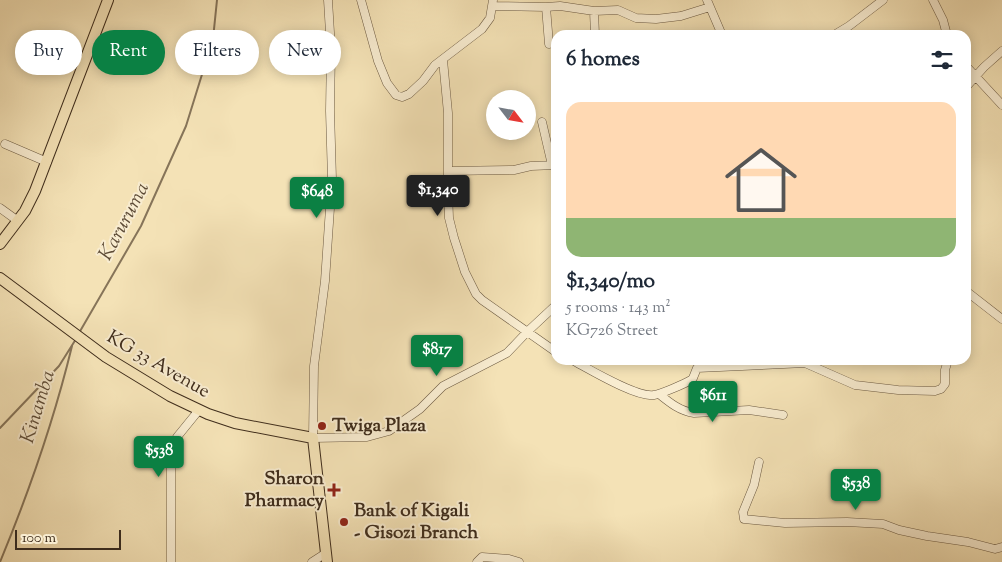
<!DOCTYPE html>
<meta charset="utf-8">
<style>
body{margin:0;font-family:"Sorts Mill Goudy",serif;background:#f2f2f3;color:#1f2937;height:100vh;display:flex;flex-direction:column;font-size:19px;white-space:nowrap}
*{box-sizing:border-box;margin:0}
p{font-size:16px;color:#747a83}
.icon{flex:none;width:28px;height:28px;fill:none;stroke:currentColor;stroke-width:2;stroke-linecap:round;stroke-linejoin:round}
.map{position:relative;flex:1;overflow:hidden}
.side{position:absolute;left:551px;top:30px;width:420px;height:335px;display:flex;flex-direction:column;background:#fff;border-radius:15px;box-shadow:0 2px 12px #0003}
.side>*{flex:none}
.top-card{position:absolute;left:15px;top:30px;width:461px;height:45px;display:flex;gap:10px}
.needle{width:32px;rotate:121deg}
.fabs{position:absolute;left:486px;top:90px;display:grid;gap:10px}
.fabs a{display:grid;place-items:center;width:50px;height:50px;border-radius:50%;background:#fff;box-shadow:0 2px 12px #0003;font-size:25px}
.scale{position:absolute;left:15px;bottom:12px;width:106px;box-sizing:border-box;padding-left:5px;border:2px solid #3f2d1c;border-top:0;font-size:14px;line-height:18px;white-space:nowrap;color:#3f2d1c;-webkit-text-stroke:4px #f8ecd0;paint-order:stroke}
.price{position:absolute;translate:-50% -42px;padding:0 11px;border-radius:5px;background:#0b8043;color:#fff;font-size:16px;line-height:32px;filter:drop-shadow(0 1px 2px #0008)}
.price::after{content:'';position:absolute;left:50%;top:30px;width:15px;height:11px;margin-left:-8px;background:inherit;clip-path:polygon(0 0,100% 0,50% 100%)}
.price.on{background:#222;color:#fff}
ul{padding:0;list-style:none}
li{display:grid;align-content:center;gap:10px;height:265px;padding:0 15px}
li span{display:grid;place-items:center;height:155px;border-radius:15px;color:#555}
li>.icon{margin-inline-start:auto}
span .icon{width:90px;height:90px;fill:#fffc;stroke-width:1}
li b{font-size:21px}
h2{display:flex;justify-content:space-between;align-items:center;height:60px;padding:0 15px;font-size:21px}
.pill{padding:0 18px;border-radius:22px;background:#fff;box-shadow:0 2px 12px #0003;font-size:18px;line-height:45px}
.pill.on{background:#0b8043;color:#fff}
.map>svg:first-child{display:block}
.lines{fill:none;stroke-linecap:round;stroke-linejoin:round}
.stream{stroke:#867459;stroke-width:2}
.minor-casing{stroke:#6c5a42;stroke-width:9}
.major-casing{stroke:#3f2d1c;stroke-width:12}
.minor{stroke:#f8ecd0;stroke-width:8}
.major{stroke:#f4e2b6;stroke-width:10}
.poi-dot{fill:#8f2418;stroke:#f8ecd0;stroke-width:2}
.labels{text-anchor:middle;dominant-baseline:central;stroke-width:4;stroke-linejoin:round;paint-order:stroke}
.street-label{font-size:19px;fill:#3f2d1c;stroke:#f8ecd0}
.poi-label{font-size:19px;font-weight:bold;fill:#3f2d1c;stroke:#f8ecd0;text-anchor:start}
.water-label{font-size:20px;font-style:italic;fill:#5d4b36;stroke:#f8ecd0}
</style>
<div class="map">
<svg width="1002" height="562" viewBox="0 0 1002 562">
<rect width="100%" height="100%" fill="#f4e2b6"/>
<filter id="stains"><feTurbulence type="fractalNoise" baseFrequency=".004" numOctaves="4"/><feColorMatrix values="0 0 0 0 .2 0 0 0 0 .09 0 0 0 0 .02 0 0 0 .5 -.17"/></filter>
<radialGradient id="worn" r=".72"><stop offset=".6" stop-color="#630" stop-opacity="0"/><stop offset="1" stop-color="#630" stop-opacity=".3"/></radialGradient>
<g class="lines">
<path class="stream" d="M79 333 141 226 186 126 213 39 217 0
M0 428 59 366 76 339
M0 562C29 492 54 420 72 346"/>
<g class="minor-casing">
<path id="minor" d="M328 0 331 49 330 111 332 179 325 281 314 366 313 438 367 437 389 431 420 409 443 386 507 353 527 332 556 305
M361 0 378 61 387 83 396 95 402 97 409 94 423 81 435 65 482 29 490 18 493 0
M707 0 722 35
M933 0 943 20 947 35
M493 6 546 7 560 6 594 11 618 10 636 18 656 19 681 16 710 7
M546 7 549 44
M594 11 595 35
M834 35 849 26 883 0
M443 60 448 113V192L449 218 454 238 465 272 476 294 482 300 556 352
M966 66 1002 105
M966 87 984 67 1002 51
M542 122 552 165
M5 144 47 162
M448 171 514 170 531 166 556 165
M0 208 18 221
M966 291 1002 319
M572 360C589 369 637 398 654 395 661 394 684 384 691 380L693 378 697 368 805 363 855 385 898 390 935 391 941 389 945 384V370L948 360
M659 394C670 403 680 411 694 413L749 410 783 415
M759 462 754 485 743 512 744 519 785 523 847 522 883 524 899 530 927 536 968 542 995 549 1002 547
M171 562V457L177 437 199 410
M312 562 326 553
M477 562 482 557 509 559 519 562"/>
</g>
<g class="major-casing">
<path id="major" d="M0 244 25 211 35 191 108 0
M0 278 106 357 170 396 208 414 235 423 313 438 327 562"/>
</g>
<use href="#minor" class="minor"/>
<use href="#major" class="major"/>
</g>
<g class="poi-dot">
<circle cx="322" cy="426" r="5"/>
<path d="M331.5 482.5h5v5h5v5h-5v5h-5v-5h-5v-5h5z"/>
<circle cx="344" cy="522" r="5"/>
</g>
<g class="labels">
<g class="street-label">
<text transform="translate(158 365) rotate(30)">KG 33 Avenue</text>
</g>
<g class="poi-label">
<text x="332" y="426">Twiga Plaza</text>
<text x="324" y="479" text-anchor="end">Sharon<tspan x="324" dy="22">Pharmacy</tspan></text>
<text x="354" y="511">Bank of Kigali<tspan x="354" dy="22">- Gisozi Branch</tspan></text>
</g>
<g class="water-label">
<text transform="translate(125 222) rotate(-62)">Karuruma</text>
<text transform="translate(39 407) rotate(-73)">Kinamba</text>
</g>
</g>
<rect width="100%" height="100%" filter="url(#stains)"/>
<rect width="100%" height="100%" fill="url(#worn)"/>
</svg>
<div class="fabs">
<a><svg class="needle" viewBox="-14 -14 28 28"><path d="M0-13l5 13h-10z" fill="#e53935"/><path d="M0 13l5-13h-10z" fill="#747a83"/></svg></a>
</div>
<div class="scale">100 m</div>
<b class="price on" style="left:438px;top:217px">$1,340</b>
<b class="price" style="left:317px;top:219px">$648</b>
<b class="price" style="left:437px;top:377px">$817</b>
<b class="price" style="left:713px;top:423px">$611</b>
<b class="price" style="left:159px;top:478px">$538</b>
<b class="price" style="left:856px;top:511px">$538</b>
<div class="top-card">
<a class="pill">Buy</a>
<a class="pill on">Rent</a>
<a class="pill">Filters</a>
<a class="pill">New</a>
</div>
<section class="side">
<h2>6 homes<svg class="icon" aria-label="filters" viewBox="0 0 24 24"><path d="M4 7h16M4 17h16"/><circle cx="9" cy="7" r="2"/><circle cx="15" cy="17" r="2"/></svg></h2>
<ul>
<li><span style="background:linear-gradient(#ffd9b3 75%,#8fb573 0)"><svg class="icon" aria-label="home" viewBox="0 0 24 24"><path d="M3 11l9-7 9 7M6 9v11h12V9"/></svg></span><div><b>$1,340/mo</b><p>5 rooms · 143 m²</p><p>KG726 Street</p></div></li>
</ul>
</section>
</div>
